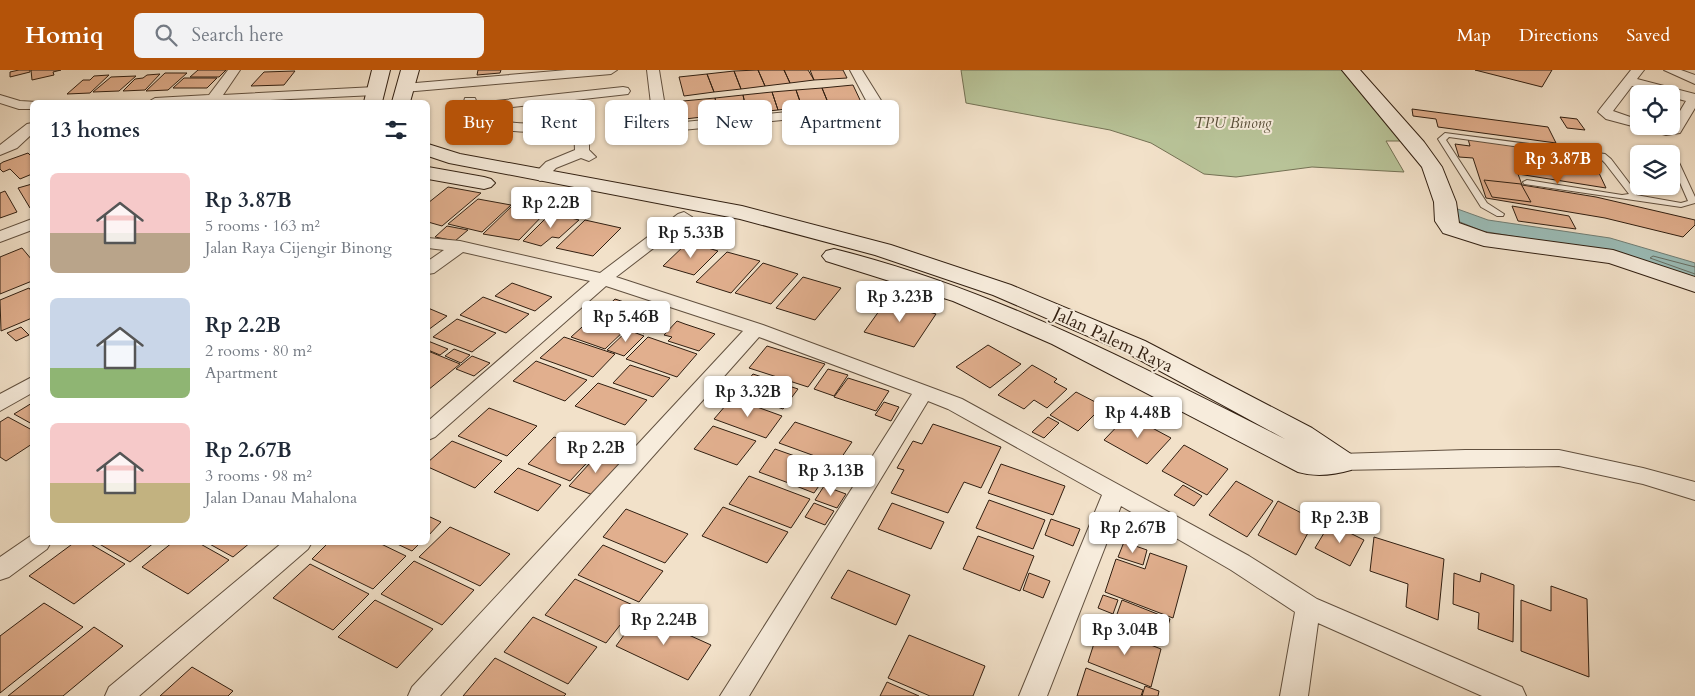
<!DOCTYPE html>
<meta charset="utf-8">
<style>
body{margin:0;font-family:Cardo,serif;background:#f2f2f3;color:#1f2937;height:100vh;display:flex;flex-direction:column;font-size:19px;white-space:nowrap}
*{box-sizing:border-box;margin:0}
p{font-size:16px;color:#747a83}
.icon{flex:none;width:28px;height:28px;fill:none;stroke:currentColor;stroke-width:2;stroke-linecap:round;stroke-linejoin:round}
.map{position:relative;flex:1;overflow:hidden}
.side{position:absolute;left:30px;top:30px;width:400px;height:445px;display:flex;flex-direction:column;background:#fff;border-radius:8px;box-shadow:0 1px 4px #0004}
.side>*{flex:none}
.top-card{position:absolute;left:445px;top:30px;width:475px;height:45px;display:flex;gap:10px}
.fabs{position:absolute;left:1630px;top:15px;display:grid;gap:10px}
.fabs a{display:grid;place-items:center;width:50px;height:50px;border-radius:8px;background:#fff;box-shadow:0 1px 4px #0004;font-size:25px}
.price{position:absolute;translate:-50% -42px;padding:0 11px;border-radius:5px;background:#fff;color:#222;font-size:16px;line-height:32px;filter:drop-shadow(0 1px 2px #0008)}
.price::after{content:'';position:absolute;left:50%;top:30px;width:15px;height:11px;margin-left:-8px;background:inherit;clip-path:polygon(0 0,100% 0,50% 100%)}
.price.active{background:#b45309;color:#fff}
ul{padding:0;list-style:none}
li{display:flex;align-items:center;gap:15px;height:125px;padding:0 20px}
li span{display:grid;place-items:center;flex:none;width:140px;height:100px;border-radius:8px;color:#555}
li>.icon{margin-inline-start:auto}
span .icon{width:60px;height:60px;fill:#fffc;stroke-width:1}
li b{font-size:21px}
h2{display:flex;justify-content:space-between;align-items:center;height:60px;padding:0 20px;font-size:21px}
.pill{padding:0 18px;border-radius:8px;background:#fff;box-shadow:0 1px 4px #0004;font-size:18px;line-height:45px}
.pill.active{background:#b45309;color:#fff}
header{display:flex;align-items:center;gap:30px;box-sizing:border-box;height:70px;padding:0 25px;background:#b45309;color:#fff}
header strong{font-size:24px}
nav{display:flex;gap:28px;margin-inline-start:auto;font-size:18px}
.search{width:350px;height:45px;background:#f2f2f3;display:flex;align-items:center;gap:12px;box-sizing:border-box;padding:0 18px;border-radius:8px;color:#747a83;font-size:19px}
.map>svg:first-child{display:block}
.green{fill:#b8c398;stroke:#747154}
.water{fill:#9bbdb8;stroke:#717e75}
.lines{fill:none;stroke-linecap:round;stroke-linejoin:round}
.shore{stroke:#666e64;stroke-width:1}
.building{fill:#e1af8e;stroke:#311f11}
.lane-casing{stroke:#61503f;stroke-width:2}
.street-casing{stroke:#61503f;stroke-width:2}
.secondary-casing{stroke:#311f11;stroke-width:2}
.lane{fill:#f7ecdc;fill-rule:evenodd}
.street{fill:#f7ecdc;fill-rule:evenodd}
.secondary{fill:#f7ecdc;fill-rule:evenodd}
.labels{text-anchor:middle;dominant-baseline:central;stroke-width:4;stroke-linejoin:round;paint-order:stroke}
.far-park-label{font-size:15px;font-style:italic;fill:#5a503a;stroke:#f7ecdc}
.street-label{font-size:18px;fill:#311f11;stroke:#f7ecdc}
</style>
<header>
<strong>Homiq</strong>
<div class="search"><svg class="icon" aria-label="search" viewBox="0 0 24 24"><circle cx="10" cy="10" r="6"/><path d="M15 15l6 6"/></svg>Search here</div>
<nav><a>Map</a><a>Directions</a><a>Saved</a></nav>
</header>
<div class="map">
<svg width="1695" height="626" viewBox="0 0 1695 626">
<rect width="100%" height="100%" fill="#f2e1c9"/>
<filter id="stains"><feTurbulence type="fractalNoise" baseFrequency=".004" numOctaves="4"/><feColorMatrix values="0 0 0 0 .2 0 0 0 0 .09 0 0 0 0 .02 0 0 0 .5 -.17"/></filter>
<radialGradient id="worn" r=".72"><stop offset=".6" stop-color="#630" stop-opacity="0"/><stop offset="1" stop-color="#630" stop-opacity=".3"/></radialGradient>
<path class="green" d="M961 0H1342L1403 71H1386L1404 102 1312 97 1236 107 1204 104 1151 73 1110 60 966 33Z"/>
<path class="water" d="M1452 137 1488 150 1610 168 1692 192 1695 193V210L1610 183 1482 161 1453 149Z"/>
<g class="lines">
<path class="shore" d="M1695 197 1653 186 1650 188 1695 204"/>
</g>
<path class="building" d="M19 0H30V2L10 7V2Z
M31 0H61L53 2 54 5 32 10Z
M198 0H226L219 7H190Z
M478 0H501L500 3 477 5Z
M758 0H784L790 13 765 16Z
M758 0 765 16 741 19 734 1Z
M784 0H808L814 10 790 13Z
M810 0H843L847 8 814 10Z
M1475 0H1552L1542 17Z
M295 1 284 15 251 16 264 2Z
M734 1 741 19 714 22 707 4Z
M165 3H187L168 20 146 21Z
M160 4 145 20 123 21 135 9 143 8 147 5Z
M707 4 714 22 684 26 679 7Z
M109 5 90 23 67 24 83 10H90L94 6Z
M136 6 119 21 93 22 111 7Z
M184 8H217L207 18H173Z
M853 15 861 32 829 35 822 18Z
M822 18 829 35 802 37 796 20Z
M796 20 802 37 778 40 772 22Z
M772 22 778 40 747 43 743 25Z
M743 25 747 43 719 45 715 28Z
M715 28 719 45 685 49 683 31Z
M1412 39 1548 57 1556 73 1438 57 1436 49 1413 46Z
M1560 47 1577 49 1585 60 1567 58Z
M1468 69 1592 88 1606 118 1518 104 1522 115 1596 127 1695 150V155L1683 167 1605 148 1486 128 1473 88 1459 87 1455 74 1470 76Z
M28 83 32 87V104L20 109 10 99 3 102 0 99V94L3 92Z
M1484 110 1521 114 1531 132 1492 127Z
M32 114V137L30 138 18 118Z
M448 117 481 123 442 156 428 152V133Z
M5 121 17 142 0 148V123Z
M478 129 511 135 482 162 448 154Z
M513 135 548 140 519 170 483 164Z
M1512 136 1569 146 1576 159 1518 151Z
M551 143 579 150 559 168 552 167 541 176 523 171Z
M585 150 621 158 593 186 556 178Z
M447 156 468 160 455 171 435 167Z
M688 172 718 181 694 205 663 196Z
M22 178 32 190V211L0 224V187Z
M727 182 760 191 731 223 696 212Z
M763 193 798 204 771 234 735 223Z
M803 207 841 218 815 250 776 238Z
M512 213 552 227 535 241 495 226Z
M29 218 32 222V248L1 261 0 230Z
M483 227 529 244 506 263 460 245Z
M615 229 663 245 644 263 596 247Z
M887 230 936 244 914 277 864 262Z
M428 238 447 246 428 260Z
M592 248 626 259 605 279 571 267Z
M457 249 496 263 472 282 433 267Z
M677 251 685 254 715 264 699 281 668 271 672 267 664 265Z
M21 257 29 265 16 271 7 263Z
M628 260 644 266 624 286 607 280Z
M564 267 615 284 593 307 540 288Z
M648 267 697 284 677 307 626 289Z
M428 271 448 279 440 285 428 280Z
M988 275 1021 294 990 318 956 297Z
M767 276 825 294 808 317 749 298Z
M454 279 470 285 461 293 445 286Z
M428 281 460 294 428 320Z
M472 286 490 293 474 306 456 299Z
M536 291 587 310 565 331 513 311Z
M630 295 670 308 653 327 613 313Z
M1032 295 1057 309 1054 312 1067 319 1047 338 1034 330 1024 339 998 325Z
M828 299 848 305 834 326 814 319Z
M753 304 798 319 783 339 737 323Z
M848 308 889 321 876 341 834 327Z
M598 313 647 330 625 355 575 336Z
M1076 322 1103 336 1078 361 1050 345Z
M732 328 782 346 766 368 714 349Z
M884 332 899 337 891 351 875 345Z
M32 333V354L14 344Z
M489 338 537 356 507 386 458 366Z
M1128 345 1171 368 1147 394 1104 370Z
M8 347 32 360V374L6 391 0 387V352Z
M1048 347 1059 353 1044 368 1032 362Z
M795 352 852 372 837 394 779 373Z
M933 354 1001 377 981 418 964 412 948 443 891 423 904 400 897 398 913 371 922 374Z
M713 356 756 371 737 395 694 379Z
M554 367 596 383 570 411 528 394Z
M452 371 502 391 475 418 428 397V392Z
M1184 375 1228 399 1207 425 1162 401Z
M775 379 809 391 794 415 759 402Z
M600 382 622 391 593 425 569 416Z
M811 393 830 400 814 423 796 416Z
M1001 394 1065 416 1053 445 988 423Z
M518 398 561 415 538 441 494 422Z
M749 406 810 429 791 458 729 434Z
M1236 411 1273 431 1247 467 1209 445Z
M1183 415 1202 426 1194 436 1174 425Z
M824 416 846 424 837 438 815 430Z
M989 430 1045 450 1033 479 976 458Z
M1278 431 1315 450 1296 485 1258 465Z
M814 433 834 441 825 455 805 447Z
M892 433 944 452 931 479 878 459Z
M723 437 788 462 767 493 702 466Z
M626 439 688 464 665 493 603 467Z
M428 446 441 452 428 466Z
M1051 449 1080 459 1073 476 1045 465Z
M1330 453 1364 470 1350 496 1315 478Z
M450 457 510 484 480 516 419 487Z
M978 466 1034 486 1020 521 963 499Z
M1374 467 1444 489 1438 550 1406 537 1408 514 1370 501Z
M75 472H87L125 494 74 534 29 506Z
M96 472H155L130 492Z
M173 472H197L229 490 188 524 142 497Z
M206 472H251L233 487Z
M329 472H377L406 486 373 519 312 489Z
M393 472H421L412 481Z
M1124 472 1147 480 1143 495 1118 487Z
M603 475 663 501 639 532 578 505Z
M1150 483 1187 496 1173 548 1105 522 1116 489 1145 499Z
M414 491 474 520 442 555 381 524Z
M310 494 369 524 333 560 273 528Z
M848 500 910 525 896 555 831 528Z
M1029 503 1050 511 1043 528 1023 520Z
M1454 503 1480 512 1481 503 1514 515 1513 572 1478 559 1479 543 1453 534Z
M575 509 635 536 606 573 545 545Z
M1551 516 1587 529 1589 607 1521 581V530L1551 541Z
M1103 525 1118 530 1113 544 1098 538Z
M375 530 433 559 397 598 338 567Z
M1122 530 1170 549 1165 565 1116 547Z
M44 533 83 557 0 623V566Z
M640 543 711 575 688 610 616 576Z
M533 547 597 577 568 614 504 582Z
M1100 555 1161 579 1151 617 1088 592Z
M94 557 123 576 63 626H8Z
M909 565 985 596 973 626H930L888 608Z
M495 588 566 624 564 626H463Z
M192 597 233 621 228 626H160Z
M1086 598 1143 620 1141 626H1077Z
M887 612 919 626H880Z
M1145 616 1159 621 1158 626H1142Z"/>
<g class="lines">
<g class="lane-casing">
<path id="lane" d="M1445 63 1605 84 1611 89 1636 122V125L1681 133 1688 131 1671 92V84H1675L1695 127V133L1681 137 1524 114 1523 112 1527 110 1622 125 1629 124 1605 93 1600 88 1449 67 1446 70 1487 133 1504 144 1503 146H1497L1481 137 1438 69Z"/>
</g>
<g class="street-casing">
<path id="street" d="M228 0H240L223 25 375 17 382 21 375 25 225 32H148L155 28 209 25Z
M567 0H617L611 4 404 22 397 18 404 14Z
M647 0H659L667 49 674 53 868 34 850 0H862L882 32 879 40 874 41 672 61 653 51Z
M1631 0H1644L1637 9 1695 24V38L1680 63 1666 65 1606 49 1598 42 1600 39ZM1632 16 1661 24H1671V27L1686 31 1671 56H1639V50L1613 41Z
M1664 0H1681L1695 5V14Z
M623 17 628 18 630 21 628 24 477 41 478 44C509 57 541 54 574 51L576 38H586L589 54V80L596 87 589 91 581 88 556 98 545 109 540 111 532 106 546 92 575 80 574 59C537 63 502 65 466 49L462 38 465 28H475L477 33Z
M0 25 20 31 37 32H32V39H19L0 33Z
M32 53V64L17 78 0 85V75L27 54Z
M684 142 692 147 690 150 616 207 763 255 962 329 1249 486 1317 529 1522 617 1526 626H1482L1318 553 1308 626H1280L1295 542 1231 500 1121 436 1047 626H1019L1102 425 948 339 928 331 749 626H720L912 324 759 267 440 626H408L412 617 743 261 606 216 435 367 428 370V351L590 211 463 182 434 203 428 204V191L444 180 428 178V168L460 171 600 203 678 144Z
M32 149V160L0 172V161Z
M32 307V323L0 341V324Z
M1465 380H1559L1643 398 1695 412V430L1643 414 1559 396 1340 400 1332 398 1329 392 1332 386 1340 384Z
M32 465V472H51L47 479 9 507 0 510V487Z
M283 472H312L308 479 139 626H105L109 617Z"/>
</g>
<g class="secondary-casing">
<path id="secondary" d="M372 0H390L382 32H364Z
M401 0H419L410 32H392Z
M1342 0H1360L1424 72 1442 97 1456 132 1459 153 1487 163 1613 180 1695 207V222L1609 193 1484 176 1443 163 1435 151 1434 132 1422 97Z
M428 74 460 84 742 136 891 175 1011 215 1145 271 1312 358 1351 384 1355 392 1351 400C1334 405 1315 407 1298 402L1052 274 953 231 826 191 822 186 826 181 834 179C995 219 1137 295 1285 369L1127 283 993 225 875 185 740 149 449 93 428 86Z
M428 97 484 107 491 109 495 113 491 117 484 119 428 109Z"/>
</g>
<use href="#lane" class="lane"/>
<use href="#street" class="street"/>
<use href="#secondary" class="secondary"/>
</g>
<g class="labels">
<g class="far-park-label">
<text x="1233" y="53">TPU Binong</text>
</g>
<g class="street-label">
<text transform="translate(1113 270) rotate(25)">Jalan Palem Raya</text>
</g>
</g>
<rect width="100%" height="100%" filter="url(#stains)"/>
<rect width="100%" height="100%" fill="url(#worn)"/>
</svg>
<div class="fabs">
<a><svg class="icon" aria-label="locate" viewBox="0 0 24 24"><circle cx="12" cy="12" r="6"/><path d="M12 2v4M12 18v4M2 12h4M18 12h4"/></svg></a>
<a><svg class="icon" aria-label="layers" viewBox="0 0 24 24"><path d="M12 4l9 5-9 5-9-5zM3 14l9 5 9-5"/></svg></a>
</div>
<b class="price active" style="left:1558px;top:115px">Rp 3.87B</b>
<b class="price" style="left:551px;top:159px">Rp 2.2B</b>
<b class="price" style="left:691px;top:189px">Rp 5.33B</b>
<b class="price" style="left:900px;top:253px">Rp 3.23B</b>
<b class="price" style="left:626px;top:273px">Rp 5.46B</b>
<b class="price" style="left:748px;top:348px">Rp 3.32B</b>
<b class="price" style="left:1138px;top:369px">Rp 4.48B</b>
<b class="price" style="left:596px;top:404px">Rp 2.2B</b>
<b class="price" style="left:831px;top:427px">Rp 3.13B</b>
<b class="price" style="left:1340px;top:474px">Rp 2.3B</b>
<b class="price" style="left:1133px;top:484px">Rp 2.67B</b>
<b class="price" style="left:664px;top:576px">Rp 2.24B</b>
<b class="price" style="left:1125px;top:586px">Rp 3.04B</b>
<div class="top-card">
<a class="pill active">Buy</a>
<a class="pill">Rent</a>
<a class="pill">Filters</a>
<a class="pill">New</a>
<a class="pill">Apartment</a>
</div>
<section class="side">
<h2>13 homes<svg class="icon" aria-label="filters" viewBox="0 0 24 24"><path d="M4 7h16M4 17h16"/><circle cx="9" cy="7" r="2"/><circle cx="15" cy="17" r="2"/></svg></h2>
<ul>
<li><span style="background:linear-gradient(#f6c9c9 60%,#b9a48a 0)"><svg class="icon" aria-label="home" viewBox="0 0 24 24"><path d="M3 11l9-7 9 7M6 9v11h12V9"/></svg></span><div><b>Rp 3.87B</b><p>5 rooms · 163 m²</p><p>Jalan Raya Cijengir Binong</p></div></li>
<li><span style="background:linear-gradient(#c9d6e8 70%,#8fb573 0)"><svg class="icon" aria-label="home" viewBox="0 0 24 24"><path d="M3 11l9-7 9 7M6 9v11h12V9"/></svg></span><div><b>Rp 2.2B</b><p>2 rooms · 80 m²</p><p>Apartment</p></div></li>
<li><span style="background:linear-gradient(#f6c9c9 60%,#c2b280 0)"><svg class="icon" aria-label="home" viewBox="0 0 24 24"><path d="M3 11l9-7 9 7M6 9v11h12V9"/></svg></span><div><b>Rp 2.67B</b><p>3 rooms · 98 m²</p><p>Jalan Danau Mahalona</p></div></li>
</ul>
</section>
</div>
